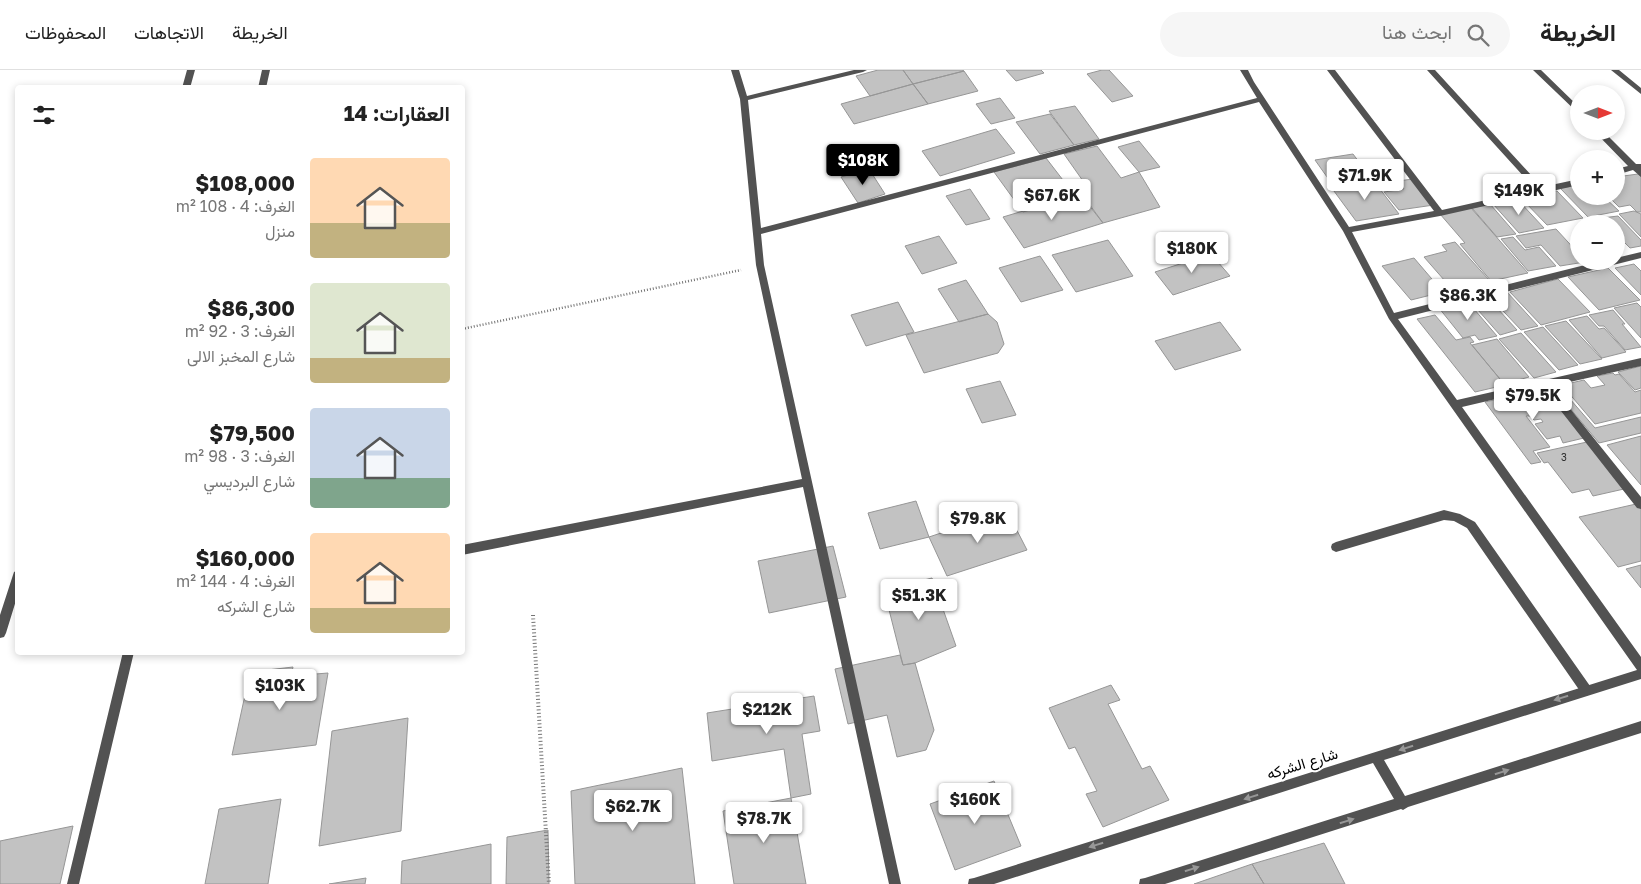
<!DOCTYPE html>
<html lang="ar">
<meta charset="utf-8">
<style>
body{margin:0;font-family:"Golos Text",Vazirmatn,sans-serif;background:#f6f6f6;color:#222;direction:rtl;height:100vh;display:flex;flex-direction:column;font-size:19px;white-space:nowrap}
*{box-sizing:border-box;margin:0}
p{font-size:16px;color:#767676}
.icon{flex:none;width:28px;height:28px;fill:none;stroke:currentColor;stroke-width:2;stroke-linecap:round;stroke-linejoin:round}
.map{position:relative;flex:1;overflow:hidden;direction:ltr}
.drawer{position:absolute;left:15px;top:15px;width:450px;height:570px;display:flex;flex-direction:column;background:#fff;border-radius:5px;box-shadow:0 2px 8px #0003;direction:rtl}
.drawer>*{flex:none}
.needle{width:32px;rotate:90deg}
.tools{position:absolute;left:1570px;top:15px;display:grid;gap:10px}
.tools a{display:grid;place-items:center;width:55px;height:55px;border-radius:50%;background:#fff;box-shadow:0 2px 8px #0003;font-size:25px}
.price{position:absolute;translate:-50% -42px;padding:0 11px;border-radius:5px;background:#fff;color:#222;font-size:16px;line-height:32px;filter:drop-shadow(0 1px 2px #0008)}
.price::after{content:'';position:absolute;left:50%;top:30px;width:15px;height:11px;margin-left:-8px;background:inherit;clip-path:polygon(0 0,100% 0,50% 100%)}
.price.on{background:#000;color:#fff}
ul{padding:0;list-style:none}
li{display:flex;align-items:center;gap:15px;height:125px;padding:0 15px}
li span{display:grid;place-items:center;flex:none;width:140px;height:100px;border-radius:5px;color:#555}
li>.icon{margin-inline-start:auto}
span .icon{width:60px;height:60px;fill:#fffc;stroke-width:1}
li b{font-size:21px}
h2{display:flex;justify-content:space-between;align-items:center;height:60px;padding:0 15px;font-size:21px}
header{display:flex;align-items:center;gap:30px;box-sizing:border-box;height:70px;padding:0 25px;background:#fff;border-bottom:1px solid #e0e0e0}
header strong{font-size:24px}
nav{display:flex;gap:28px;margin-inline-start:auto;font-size:18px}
.search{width:350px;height:45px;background:#f6f6f6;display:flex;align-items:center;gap:12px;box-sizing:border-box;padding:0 18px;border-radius:28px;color:#767676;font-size:19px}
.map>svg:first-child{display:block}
.building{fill:#c2c2c2;stroke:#969696}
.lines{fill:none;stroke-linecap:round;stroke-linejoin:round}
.path-far1{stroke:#747474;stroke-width:2.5;stroke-dasharray:1 2;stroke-linecap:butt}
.path{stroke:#747474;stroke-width:4;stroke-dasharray:1 2.5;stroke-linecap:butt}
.service{fill:#525252;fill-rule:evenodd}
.minor{fill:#525252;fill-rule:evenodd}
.oneway{fill:#979797}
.labels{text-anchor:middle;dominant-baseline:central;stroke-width:4;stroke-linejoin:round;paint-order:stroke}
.number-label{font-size:10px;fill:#303030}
.near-street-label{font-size:15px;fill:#000;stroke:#fff}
</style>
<header>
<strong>الخريطة</strong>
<div class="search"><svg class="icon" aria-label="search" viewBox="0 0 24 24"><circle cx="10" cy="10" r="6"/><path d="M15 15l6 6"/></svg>ابحث هنا</div>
<nav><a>الخريطة</a><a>الاتجاهات</a><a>المحفوظات</a></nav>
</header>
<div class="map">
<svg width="1641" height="814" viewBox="0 0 1641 814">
<rect width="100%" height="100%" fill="#fff"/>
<path class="building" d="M878 0H903L913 14 870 26 856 6Z
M903 0H962L964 1 913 14Z
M1006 0H1041L1044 3 1016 11Z
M1102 0H1109L1133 26 1112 32 1087 4Z
M964 1 978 21 928 34 913 14Z
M913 14 928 34 854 54 841 34Z
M1000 28 1015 48 991 54 976 34Z
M1075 36 1099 69 1074 75 1049 41Z
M1050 44 1074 75 1040 84 1016 52Z
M996 59 1015 83 940 106 922 81Z
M1139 71 1160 97 1139 102 1118 77Z
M1097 76 1121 108 1139 102 1160 137 1103 153 1074 113 1083 111 1064 84Z
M1353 84 1371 108 1332 114 1315 90Z
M1046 88 1076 127 1023 142 994 102Z
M869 99 885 124 858 133 841 107Z
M1638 104 1641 107V142H1637L1630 135 1619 137 1608 126H1616V107Z
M1413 109 1434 135 1399 140 1384 122 1404 119 1398 111Z
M1373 110 1399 144 1356 151 1331 117Z
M1579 115V126H1603L1619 141 1588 147 1560 118Z
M970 119 990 149 966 155 946 126Z
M1557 121 1583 148 1547 155 1521 128Z
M1080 124 1103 153 1024 178 1003 147Z
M1518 130 1544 158 1519 163 1493 134Z
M1490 134 1516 164 1497 167 1472 138Z
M1471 138 1528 203 1491 211 1460 174 1465 173 1440 144Z
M1634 141 1641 144V167L1619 144Z
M1618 146 1641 170V176L1630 178 1616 164V154H1607L1602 148Z
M1556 159 1579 184V191L1585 192 1560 196 1541 175 1526 178 1516 166Z
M939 166 957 193 922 204 905 176Z
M1513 167 1525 180 1539 177 1556 196 1528 201 1501 169Z
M1108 170 1133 206 1076 222 1052 185Z
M1455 172 1489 210 1452 219 1424 187 1447 181 1442 175Z
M1211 184 1230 206 1173 225 1155 202Z
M1040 186 1063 220 1021 232 999 198Z
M1414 188 1443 222 1411 230 1382 196Z
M1634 194 1641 201V225L1615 198Z
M1608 198 1640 230 1599 240 1568 207Z
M1558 209 1590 242 1541 255 1510 222Z
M966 210 988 244 959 252 938 219Z
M1507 222 1538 256 1521 260 1490 227Z
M1487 227 1517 260 1500 265 1470 231Z
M898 232 914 262 866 276 851 245Z
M1468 232 1497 266 1479 270 1475 265 1463 268 1439 238Z
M1637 233 1641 237V268L1614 238Z
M1613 240 1625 254H1622L1641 277 1625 280 1604 256H1599L1589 245Z
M988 244 997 252 1004 274 998 283 924 303 906 265Z
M1435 245 1456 270 1470 267 1474 272 1470 273 1505 315 1475 322 1417 249Z
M1587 246 1599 259 1604 258 1626 282 1602 288 1569 250Z
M1566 251 1602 289 1580 294 1545 256Z
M1220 252 1241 280 1175 300 1155 271Z
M1543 257 1578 295 1559 300 1524 262Z
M1521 263 1556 302 1534 308 1499 269Z
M1497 269 1529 307 1504 314 1472 275Z
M1641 296V318L1635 320 1618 302Z
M1613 303 1615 305 1619 304 1635 322 1641 320V343L1595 354 1562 315 1584 310 1591 318 1605 315 1597 306Z
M1000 311 1016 345 982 353 966 319Z
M1545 319 1584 368 1563 373 1560 366 1547 369 1535 354 1543 352 1541 349 1534 350 1530 346H1526L1550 377 1533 381 1541 392 1531 394 1485 332Z
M1570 329 1595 358 1641 347V363L1599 373 1564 331Z
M1641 366V415L1607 375Z
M1587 372 1624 419 1593 426 1589 419 1572 423 1548 392 1544 393 1537 383Z
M916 431 929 467 880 479 868 443Z
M1636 434 1641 439V491L1618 497 1579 447Z
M1007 441 1027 480 947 506 929 467Z
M833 476 846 527 769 543 758 491Z
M1641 495V518L1626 499Z
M932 508 956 576 915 593 903 595 884 520Z
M900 585 903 595 915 593 934 660 926 680 897 687 887 645 848 654 835 599Z
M293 597 291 606 328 603 316 675 232 685 250 602Z
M1111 615 1120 630 1108 634 1142 699 1150 696 1169 730 1103 757 1086 724 1097 721 1075 677 1069 679 1049 638Z
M814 626 820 661 802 664 811 724 791 728 784 679 712 691 707 643Z
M408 648 401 761 319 776 332 661Z
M682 698 695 814H575L571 721Z
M994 711 1021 776 955 800 930 734Z
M791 728 806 814H734L723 741Z
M281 729 268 814H205L219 739Z
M73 756 60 814H0V771Z
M548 760 549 814H506L507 767Z
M1324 773 1345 814H1264L1252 794Z
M491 774V814H401L402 791Z
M1252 794 1264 814H1194Z
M366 808 365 814H329Z"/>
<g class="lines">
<path class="path-far1" d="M462 259 741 200"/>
<path class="path" d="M533 545 549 814"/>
<path class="service" d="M1444 440 1460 444 1475 452 1590 616 1592 620 1590 624 1586 626 1582 624 1467 458 1454 451 1444 450 1336 482 1332 480 1331 477 1332 474 1336 472Z"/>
<path class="minor" d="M187 0H195L190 18H182Z
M262 0H270L266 18H258Z
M731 0H739L747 26 854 0H867L863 2 748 30 761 158 1257 28 1240 0H1248L1254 12 1349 157 1434 141 1327 0H1335L1442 140 1535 119 1427 0H1435L1542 117 1579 109V115L1440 146 1352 162 1394 243 1601 191H1616V188L1641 182V188L1398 249 1457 330 1641 288V296L1552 316 1641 427V439L1637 438 1543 318 1462 337 1641 587V609L1384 690 1405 726 1641 651V663L1408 737 1403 740 1401 739 1165 814H1139L1140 809 1145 808 1394 729 1373 693 994 814H968L969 809 974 808 1637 600 1389 249 1343 161 1259 32 761 164 764 195 901 814H889L803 417 462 485V475L802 409 756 195 740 29Z
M1533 0H1541L1579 37V44Z
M1611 0H1619L1641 18V24Z
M1594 61H1603L1636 94H1641V107L1633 100 1616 105V99L1628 96Z
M18 500V524L6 563 4 567 0 568V545L13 505 14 502Z
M123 582H134L79 814H67Z"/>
</g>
<defs><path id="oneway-solid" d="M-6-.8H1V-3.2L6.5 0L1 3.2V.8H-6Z" transform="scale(1.25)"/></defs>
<g class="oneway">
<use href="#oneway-solid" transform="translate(1561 628) rotate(162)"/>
<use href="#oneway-solid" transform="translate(1406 678) rotate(162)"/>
<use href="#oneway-solid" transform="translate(1502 702) rotate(-18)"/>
<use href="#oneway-solid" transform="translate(1251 727) rotate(163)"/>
<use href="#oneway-solid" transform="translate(1347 751) rotate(-17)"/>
<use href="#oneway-solid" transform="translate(1096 775) rotate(163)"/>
<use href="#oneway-solid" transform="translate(1192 799) rotate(-17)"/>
</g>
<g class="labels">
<g class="number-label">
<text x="1564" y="387">3</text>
</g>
<g class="near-street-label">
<text transform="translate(1302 693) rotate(-17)">شارع الشركه</text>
</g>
</g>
</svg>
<div class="tools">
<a><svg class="needle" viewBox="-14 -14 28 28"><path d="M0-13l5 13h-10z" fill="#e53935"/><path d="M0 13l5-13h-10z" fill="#767676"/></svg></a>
<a>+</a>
<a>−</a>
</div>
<b class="price on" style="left:863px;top:116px">$108K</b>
<b class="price" style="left:1365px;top:131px">$71.9K</b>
<b class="price" style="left:1519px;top:146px">$149K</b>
<b class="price" style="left:1052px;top:151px">$67.6K</b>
<b class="price" style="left:1192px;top:204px">$180K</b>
<b class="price" style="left:1468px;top:251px">$86.3K</b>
<b class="price" style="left:1533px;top:351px">$79.5K</b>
<b class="price" style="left:978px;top:474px">$79.8K</b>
<b class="price" style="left:919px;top:551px">$51.3K</b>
<b class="price" style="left:280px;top:641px">$103K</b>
<b class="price" style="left:767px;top:665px">$212K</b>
<b class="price" style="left:975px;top:755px">$160K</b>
<b class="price" style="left:633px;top:762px">$62.7K</b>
<b class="price" style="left:764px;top:774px">$78.7K</b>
<section class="drawer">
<h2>العقارات: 14<svg class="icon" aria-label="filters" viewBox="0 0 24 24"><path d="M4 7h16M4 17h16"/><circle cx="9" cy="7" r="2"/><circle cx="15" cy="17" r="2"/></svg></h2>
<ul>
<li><span style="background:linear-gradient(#ffd9b3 65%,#c2b280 0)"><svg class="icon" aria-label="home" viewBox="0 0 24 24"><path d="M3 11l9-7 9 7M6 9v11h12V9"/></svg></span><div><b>$108,000</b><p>الغرف: 4 · 108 m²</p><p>منزل</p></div></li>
<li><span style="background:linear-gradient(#dfe7d0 75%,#c2b280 0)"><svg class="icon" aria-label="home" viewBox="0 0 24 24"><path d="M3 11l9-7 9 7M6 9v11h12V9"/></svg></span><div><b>$86,300</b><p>الغرف: 3 · 92 m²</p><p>شارع المخبز الالى</p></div></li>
<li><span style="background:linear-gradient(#c9d6e8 70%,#7fa58c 0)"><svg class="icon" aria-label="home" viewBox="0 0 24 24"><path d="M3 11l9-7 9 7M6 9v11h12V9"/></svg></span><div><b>$79,500</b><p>الغرف: 3 · 98 m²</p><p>شارع البرديسي</p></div></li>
<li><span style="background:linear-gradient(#ffd9b3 75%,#c2b280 0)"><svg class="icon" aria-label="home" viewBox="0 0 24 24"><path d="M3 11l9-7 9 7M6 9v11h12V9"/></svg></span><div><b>$160,000</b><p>الغرف: 4 · 144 m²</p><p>شارع الشركه</p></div></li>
</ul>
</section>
</div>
